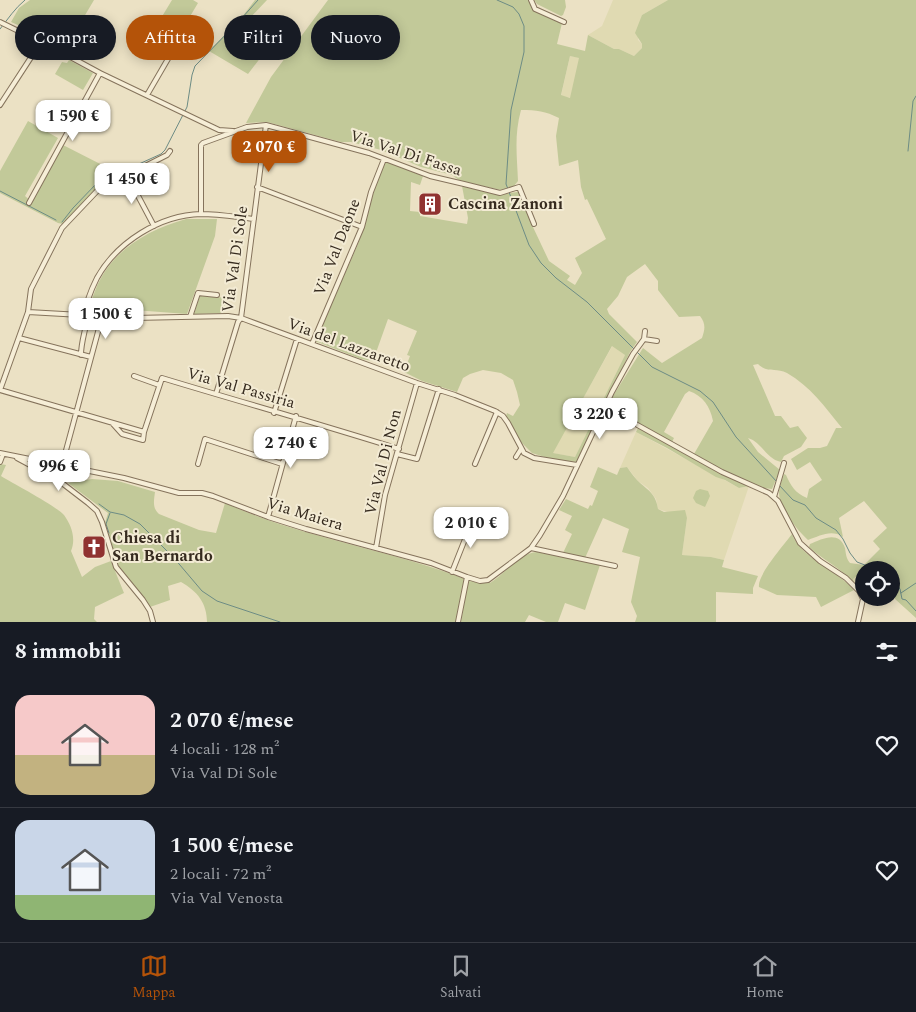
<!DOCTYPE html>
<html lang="it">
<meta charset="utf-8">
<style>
body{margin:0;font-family:Spectral,serif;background:#242831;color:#f1f3f6;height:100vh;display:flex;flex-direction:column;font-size:19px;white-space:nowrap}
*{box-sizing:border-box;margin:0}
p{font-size:16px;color:#9ea1a6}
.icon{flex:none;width:28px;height:28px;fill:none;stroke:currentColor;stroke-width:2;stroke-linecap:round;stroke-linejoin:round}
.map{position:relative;height:622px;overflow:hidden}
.side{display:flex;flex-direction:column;background:#171b24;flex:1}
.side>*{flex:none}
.banner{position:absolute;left:15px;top:15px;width:500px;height:45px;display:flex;gap:10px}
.buttons{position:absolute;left:855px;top:561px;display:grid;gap:10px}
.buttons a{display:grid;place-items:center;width:45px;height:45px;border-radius:50%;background:#171b24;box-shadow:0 2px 12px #0003;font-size:25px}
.price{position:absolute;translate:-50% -42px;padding:0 11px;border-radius:10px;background:#fff;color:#222;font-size:16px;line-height:32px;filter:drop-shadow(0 1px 2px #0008)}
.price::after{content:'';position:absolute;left:50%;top:30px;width:15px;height:11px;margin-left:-8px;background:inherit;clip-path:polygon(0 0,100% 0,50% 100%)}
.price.selected{background:#b45309;color:#fff}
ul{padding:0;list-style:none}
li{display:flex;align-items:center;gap:15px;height:125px;padding:0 15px}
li+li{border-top:1px solid #363941}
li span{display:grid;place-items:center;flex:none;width:140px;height:100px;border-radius:15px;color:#555}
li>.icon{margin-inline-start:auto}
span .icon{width:60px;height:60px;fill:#fffc;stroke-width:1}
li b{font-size:21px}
h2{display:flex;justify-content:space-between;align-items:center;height:60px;padding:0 15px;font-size:21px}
.pill{padding:0 18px;border-radius:22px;background:#171b24;box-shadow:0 2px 12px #0003;font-size:18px;line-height:45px}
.pill.selected{background:#b45309;color:#fff}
.tabs{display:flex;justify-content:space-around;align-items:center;height:70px;border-top:1px solid #363941;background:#171b24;font-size:14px;color:#9ea1a6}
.tabs a{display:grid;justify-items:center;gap:2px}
.tabs .selected{color:#b45309}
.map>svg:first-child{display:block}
.farmland{fill:#e0dab2}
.green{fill:#c2c999;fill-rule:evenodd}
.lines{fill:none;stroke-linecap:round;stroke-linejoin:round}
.stream{stroke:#6d8c85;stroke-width:1}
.street-casing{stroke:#85735c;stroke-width:6}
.street{stroke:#f6eed7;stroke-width:4}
.labels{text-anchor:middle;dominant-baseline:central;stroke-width:4;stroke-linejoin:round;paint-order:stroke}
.street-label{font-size:16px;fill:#362b1f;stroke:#f3ebd4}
.poi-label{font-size:16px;font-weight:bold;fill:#362b1f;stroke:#f3ebd4;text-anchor:start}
</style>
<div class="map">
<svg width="916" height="622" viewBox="0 0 916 622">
<rect width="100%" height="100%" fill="#ebe1c4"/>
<path class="farmland" d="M613 0H668L642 15 638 40 642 44V48L634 56 619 49H614L588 35 602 26Z
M570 56 580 58 571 98 561 96Z
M613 345 625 355 575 457 552 453Z
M636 432 739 488 749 486 724 560 711 557 682 555 687 518 658 509 656 499 648 488 638 481 627 467 620 468Z
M864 574V593L854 583 853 579 857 576Z"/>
<path class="green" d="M30 0H94L78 27 64 19H58L45 37 11 22 19 8Z
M172 0H193L198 3 176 40 155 28Z
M255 0H267L248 20 274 40 248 74 209 51 242 17Z
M328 0H530L535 11 562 23 557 44 585 51 588 35 614 49H619L634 56 642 48V44L635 33 642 15 668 0H916V618L895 599 891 585V570H864V574L857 576 853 579 854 583C841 568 823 560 809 547L810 544C822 539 839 530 845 548 846 554 846 558 850 563L864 565 880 549 873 541 887 528 864 501 839 518 843 537C831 529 820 536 808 540 798 531 779 508 779 493 779 487 782 480 784 474L786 475C791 486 795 493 807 498L809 489 822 480 810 462 797 470 791 459 808 448H820L827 446 836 428H842C825 407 810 386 787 373 776 367 768 374 758 364L753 365 775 416H781L790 428 798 426 807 438 801 447 784 456 781 462C766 459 762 442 748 438L758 452 780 470 772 489 749 486 739 488 725 480 716 477 667 448 636 432 640 424 609 407 608 404 643 348 662 363 702 338C705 329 706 324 700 316L679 317 658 290V281L645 264 627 277 618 296 607 309 609 314 637 342 630 352 577 462 551 459 532 453 521 442 506 416 507 413 513 416 520 405 517 392 513 380 501 373 483 370 470 374 463 378 457 392 422 381 404 372 410 356 407 355 417 331 388 319 373 361 361 359 315 341 358 244C368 218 373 190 383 163L387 162 423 176 420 185 411 182 410 211 420 212V216L467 224 468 218 462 186 500 195 523 191 536 223 532 225 549 261 570 276 567 280 575 285 582 273 575 258 606 239 587 199 585 200 581 187 578 160 559 166 556 136 559 118C545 111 537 110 521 110 514 135 517 156 518 181L514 186 501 190 460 181 452 175 421 167 381 150 351 142H341L267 122 246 123 271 77ZM570 56 579 58 570 98 561 95ZM612 346 625 355 575 457 553 453ZM689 391C703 396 710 406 713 421L694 454 704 460 703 462 671 444 674 438 664 432 685 394Z
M534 0H565L566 7 563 15 561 16 537 4Z
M69 60 93 73 83 90 55 74 62 62 67 63Z
M28 121 58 138 25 196 32 202 63 145 112 170V172L118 169 120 175 97 188 63 224 58 223 0 193V171Z
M186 219H217L215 236 187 314 134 310 133 316 111 314 110 313 105 312 104 314 91 313C88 306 93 297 95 291 110 251 147 230 186 219Z
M200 295 226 298 224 313 194 314Z
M0 464 6 465 1 476C14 484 56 506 64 515 72 526 76 539 71 551L82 577 95 567 111 561 124 593 95 607 94 619 97 622H0Z
M598 467 617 475 620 468 627 467C630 471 633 476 637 480 648 491 655 492 658 509L664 512 685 510 687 518 682 555 711 557 724 560 722 567 758 576 753 588V594L716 592V622H635L637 616 631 602 640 557 622 552 629 529 603 518 585 558 563 553 572 534 565 530 572 516 559 510 566 499 588 509 590 505 592 506 598 491 590 487Z
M92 479 118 481 155 492C154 500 152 508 159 514L199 530 216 533 225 503C302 538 387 549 465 579L456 622H207C207 603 197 591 181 582L168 586 170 600 150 607 119 567 105 523 108 513 68 483Z
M700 489 708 491 710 496 705 507 696 503 693 498 696 491Z
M792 534C800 557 838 571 854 590L821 607 816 597 777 595 759 587C757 575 784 545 792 534Z
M537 552 600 565 585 610 565 603 558 622H546L529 615 525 622H461L468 581 490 583C505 574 519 553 537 552Z"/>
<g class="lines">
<path class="stream" d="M497 0 513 7 519 14 524 26V52L511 110 506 184 508 189
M0 29C8 19 15 8 25 0
M908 151 913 101 916 96
M0 191 56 220
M509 192 529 245 541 263 556 278 587 302 652 367 700 391 713 402 736 437 777 482
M62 222 73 208 97 183 161 154 165 150 187 107 192 75 195 66 241 19 258 0
M779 485 793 500 805 505 816 518 836 530 843 539 850 553 857 562 878 570
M99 504 110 512 124 515 140 524 174 558 202 591 217 601 280 622
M109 533 106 524 110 513
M891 577 900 589 902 599 906 600 916 611
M901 593 916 583"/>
<g class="street-casing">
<path id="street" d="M531 0 535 9 564 22
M0 22 63 53 100 73 219 130 233 131
M147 95 172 52
M0 105 41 42
M127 175 154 226
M257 187 362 227
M29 203 100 73
M201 214V145L203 143 247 127 266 125 369 153 430 176 464 184 500 193 519 187 534 224
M28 312 134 318 228 316 241 318 417 383 455 395 495 411 503 416 508 423 524 453 534 458 577 465
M102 317 58 480 88 503 97 511 102 522 116 567 143 600 150 611 153 622
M190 317 198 293 217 295
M19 338 91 357
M644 339 657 341
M312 344 362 227 371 192 384 159
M81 355C81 344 84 335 86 325 86 321 85 318 85 314 86 302 92 288 97 278 117 242 160 215 201 214 218 214 236 217 254 219
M134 376 159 385
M0 390 144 432 162 378C241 402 320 424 399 449
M0 390 28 312 31 289 62 228 98 190 167 155 170 151
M216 394 238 322 241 318 266 125
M605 407 722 472 769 493 778 501 800 543 820 561 846 578 859 591 863 599 858 622
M274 413 297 339
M113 424 122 434 143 440 144 432
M0 453 124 478 179 493H202L213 496 268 517 306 529 431 563 467 577 480 581 488 580 531 548 540 535 563 496 612 392 633 354 644 339 645 331
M397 454 417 459 439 389
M516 457 521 449
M17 458 58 480
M0 462 3 454
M198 464 205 439 282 464
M475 464 497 412
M774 497 784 463
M268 517 296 416
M376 548 385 495 417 383
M531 548 615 566
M452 572 471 524 476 518
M458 622 467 577"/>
</g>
<use href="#street" class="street"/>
</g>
<defs>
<g id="building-square" transform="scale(1.25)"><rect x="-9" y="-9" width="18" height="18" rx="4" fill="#903230" stroke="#f3ebd4"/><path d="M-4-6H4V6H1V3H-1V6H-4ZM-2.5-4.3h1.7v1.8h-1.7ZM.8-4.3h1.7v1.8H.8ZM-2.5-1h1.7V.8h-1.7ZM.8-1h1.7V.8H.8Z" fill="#fff"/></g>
<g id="church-square" transform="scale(1.25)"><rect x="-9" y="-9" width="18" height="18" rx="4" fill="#903230" stroke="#f3ebd4"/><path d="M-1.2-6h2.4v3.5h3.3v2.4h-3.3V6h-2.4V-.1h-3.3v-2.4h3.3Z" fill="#fff"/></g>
</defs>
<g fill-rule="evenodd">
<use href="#building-square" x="430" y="204"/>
<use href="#church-square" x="94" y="547"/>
</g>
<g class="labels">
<g class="street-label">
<text transform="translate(406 153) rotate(18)">Via Val Di Fassa</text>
<text transform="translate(337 247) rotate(-69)">Via Val Daone</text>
<text transform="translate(235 259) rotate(-82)">Via Val Di Sole</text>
<text transform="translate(349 345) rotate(20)">Via del Lazzaretto</text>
<text transform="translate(241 388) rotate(16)">Via Val Passiria</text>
<text transform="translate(383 462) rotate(-76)">Via Val Di Non</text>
<text transform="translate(305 514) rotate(17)">Via Maiera</text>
</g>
<g class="poi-label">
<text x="448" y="204">Cascina Zanoni</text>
<text x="112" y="538">Chiesa di<tspan x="112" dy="18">San Bernardo</tspan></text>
</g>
</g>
</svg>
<div class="buttons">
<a><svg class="icon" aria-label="locate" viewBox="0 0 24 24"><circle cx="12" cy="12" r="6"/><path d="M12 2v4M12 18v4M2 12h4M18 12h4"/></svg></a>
</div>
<b class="price" style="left:73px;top:142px">1 590 €</b>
<b class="price selected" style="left:269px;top:173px">2 070 €</b>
<b class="price" style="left:132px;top:205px">1 450 €</b>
<b class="price" style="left:106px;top:340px">1 500 €</b>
<b class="price" style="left:600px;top:440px">3 220 €</b>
<b class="price" style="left:291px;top:469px">2 740 €</b>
<b class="price" style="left:59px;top:492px">996 €</b>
<b class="price" style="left:471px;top:549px">2 010 €</b>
<div class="banner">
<a class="pill">Compra</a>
<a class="pill selected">Affitta</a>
<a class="pill">Filtri</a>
<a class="pill">Nuovo</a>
</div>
</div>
<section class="side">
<h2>8 immobili<svg class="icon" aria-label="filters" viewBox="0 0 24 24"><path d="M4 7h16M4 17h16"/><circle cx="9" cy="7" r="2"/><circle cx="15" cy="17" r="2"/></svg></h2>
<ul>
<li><span style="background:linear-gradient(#f6c9c9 60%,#c2b280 0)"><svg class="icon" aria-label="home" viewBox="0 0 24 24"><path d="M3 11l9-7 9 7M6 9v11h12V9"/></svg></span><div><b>2 070 €/mese</b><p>4 locali · 128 m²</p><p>Via Val Di Sole</p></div><svg class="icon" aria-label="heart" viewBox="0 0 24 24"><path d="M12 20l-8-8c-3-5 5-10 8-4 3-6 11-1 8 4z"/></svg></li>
<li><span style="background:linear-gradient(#c9d6e8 75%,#8fb573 0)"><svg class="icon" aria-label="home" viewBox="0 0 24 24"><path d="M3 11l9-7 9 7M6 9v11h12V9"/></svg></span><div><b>1 500 €/mese</b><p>2 locali · 72 m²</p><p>Via Val Venosta</p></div><svg class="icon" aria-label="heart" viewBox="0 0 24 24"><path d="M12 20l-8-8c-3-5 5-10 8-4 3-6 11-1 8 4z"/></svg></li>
</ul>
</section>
<nav class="tabs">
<a class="selected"><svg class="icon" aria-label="map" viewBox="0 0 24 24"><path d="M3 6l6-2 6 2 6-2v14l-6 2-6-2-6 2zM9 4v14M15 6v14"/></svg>Mappa</a>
<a><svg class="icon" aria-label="saved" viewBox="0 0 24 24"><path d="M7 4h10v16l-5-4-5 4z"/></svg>Salvati</a>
<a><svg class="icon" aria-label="home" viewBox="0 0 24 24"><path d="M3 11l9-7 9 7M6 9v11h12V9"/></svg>Home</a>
</nav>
